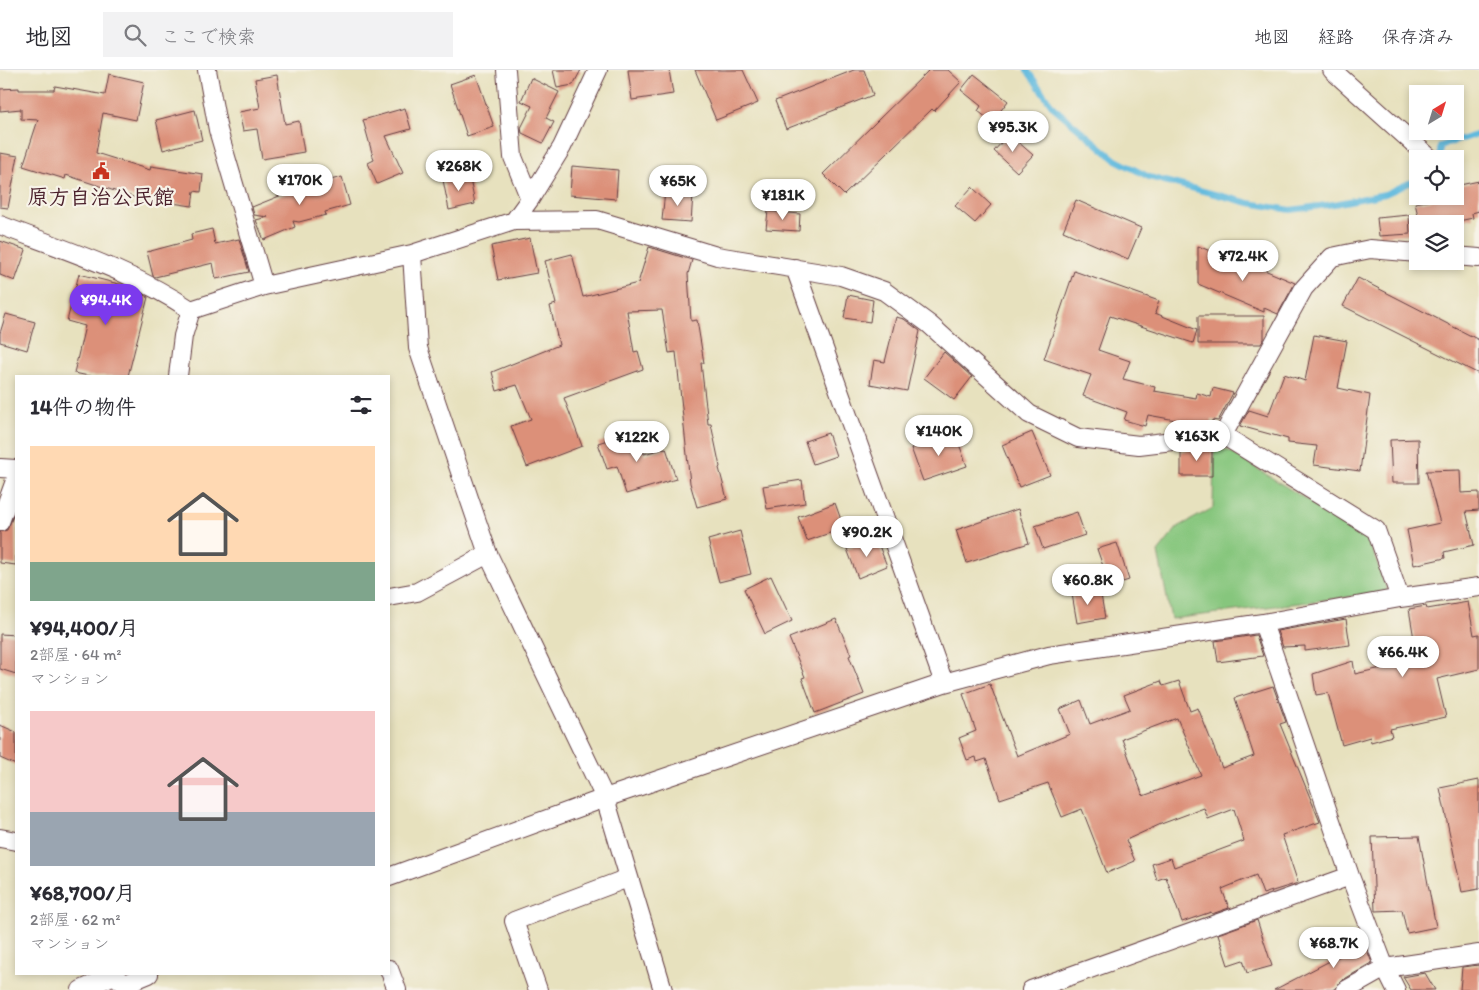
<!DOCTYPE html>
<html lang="ja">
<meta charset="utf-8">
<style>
body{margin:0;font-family:Itim,"Klee One",sans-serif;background:#f2f2f3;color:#2b2b33;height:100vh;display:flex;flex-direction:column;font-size:19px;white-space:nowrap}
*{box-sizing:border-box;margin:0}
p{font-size:16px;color:#7c7c81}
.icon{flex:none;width:28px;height:28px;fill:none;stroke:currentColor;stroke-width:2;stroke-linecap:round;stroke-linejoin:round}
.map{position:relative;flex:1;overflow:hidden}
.panel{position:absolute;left:15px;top:305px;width:375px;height:600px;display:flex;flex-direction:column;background:#fff;border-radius:0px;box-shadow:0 2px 8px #0003}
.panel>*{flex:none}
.needle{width:32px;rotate:38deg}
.controls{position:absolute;left:1409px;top:15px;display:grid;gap:10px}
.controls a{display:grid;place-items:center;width:55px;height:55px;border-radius:0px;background:#fff;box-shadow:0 2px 8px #0003;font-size:25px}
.price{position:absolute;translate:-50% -42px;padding:0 11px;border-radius:18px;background:#fff;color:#222;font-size:16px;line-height:32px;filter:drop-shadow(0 1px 2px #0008)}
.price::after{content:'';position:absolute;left:50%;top:30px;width:15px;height:11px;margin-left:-8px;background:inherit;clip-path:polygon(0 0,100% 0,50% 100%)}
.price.current{background:#7c3aed;color:#fff}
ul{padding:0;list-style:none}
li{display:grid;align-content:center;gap:10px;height:265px;padding:0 15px}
li span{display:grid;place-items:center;height:155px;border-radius:0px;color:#555}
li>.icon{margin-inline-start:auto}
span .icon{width:90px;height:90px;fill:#fffc;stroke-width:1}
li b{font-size:21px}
h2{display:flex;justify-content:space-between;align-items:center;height:60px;padding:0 15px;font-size:21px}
header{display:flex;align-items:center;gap:30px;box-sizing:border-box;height:70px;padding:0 25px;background:#fff;border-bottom:1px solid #e1e1e2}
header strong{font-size:24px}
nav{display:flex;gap:28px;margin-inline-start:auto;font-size:18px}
.search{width:350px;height:45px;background:#f2f2f3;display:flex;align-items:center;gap:12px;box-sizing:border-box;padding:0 18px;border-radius:0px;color:#7c7c81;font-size:19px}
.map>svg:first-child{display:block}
.green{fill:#86c67d;stroke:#687254}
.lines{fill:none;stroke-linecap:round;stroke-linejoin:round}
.stream{stroke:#60bade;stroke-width:6}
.building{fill:#dc9079;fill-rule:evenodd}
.minor-casing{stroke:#623c41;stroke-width:20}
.minor{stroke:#fff;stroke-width:18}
.labels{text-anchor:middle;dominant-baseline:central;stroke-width:4.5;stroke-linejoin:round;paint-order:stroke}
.poi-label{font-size:21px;font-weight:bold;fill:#4a1f2b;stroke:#f7f3e8}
</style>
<header>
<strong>地図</strong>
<div class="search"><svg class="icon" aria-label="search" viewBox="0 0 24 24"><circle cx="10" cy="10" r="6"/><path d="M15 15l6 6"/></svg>ここで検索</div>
<nav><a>地図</a><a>経路</a><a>保存済み</a></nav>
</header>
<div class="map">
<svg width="1479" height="920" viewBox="0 0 1479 920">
<rect width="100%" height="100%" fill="#f7f3e8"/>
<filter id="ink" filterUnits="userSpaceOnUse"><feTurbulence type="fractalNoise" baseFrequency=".02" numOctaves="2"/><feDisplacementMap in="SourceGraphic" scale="10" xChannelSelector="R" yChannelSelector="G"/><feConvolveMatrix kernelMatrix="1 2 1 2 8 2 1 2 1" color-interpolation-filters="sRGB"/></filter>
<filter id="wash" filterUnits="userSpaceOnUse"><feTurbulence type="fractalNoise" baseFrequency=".0096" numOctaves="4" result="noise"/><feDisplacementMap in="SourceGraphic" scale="20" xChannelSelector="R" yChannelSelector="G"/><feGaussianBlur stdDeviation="1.12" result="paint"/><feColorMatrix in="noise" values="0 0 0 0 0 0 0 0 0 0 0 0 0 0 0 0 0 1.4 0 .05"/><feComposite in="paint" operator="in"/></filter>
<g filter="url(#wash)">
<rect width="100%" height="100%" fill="#e7e1be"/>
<path class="green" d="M1214 378 1229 381 1368 468 1388 522 1171 549 1158 482 1178 457 1213 438Z"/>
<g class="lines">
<path class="stream" d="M1027 0 1053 37 1116 90 1149 107 1249 133 1291 140 1334 134 1385 124 1418 109
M1440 89V76L1479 64"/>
</g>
<g id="blocks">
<path class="building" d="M553 0H581L573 15 557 18Z
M628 0H669L673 24 632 30Z
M695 0H743L758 33 716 50Z
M854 0H864L873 25 786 59 775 31Z
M929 0H948L961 12 934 41 932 39 844 125 823 104Z
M109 4 144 12 136 50 103 43 96 83 150 100 151 96 203 104 201 122 194 121 192 136 133 127 66 105 65 109 23 96 38 50 21 49V39L0 41V19L19 18V20H54L55 16 105 25Z
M974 4 1008 31 992 52 978 41 981 36 961 20Z
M277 5 285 54 299 51 304 82 262 89 257 59 243 61 239 42 260 38 255 9Z
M476 5 494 57 467 66 450 14Z
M531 8 559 22 546 48 554 52 543 73 522 63 521 58 532 36 521 31Z
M405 38 411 59 386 66 403 103 377 114 368 93 374 90 363 50Z
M195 40 202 70 163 80 156 50Z
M1009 64 1033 85 1017 102 994 81Z
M0 83 18 86 8 138 0 137Z
M572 96 618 100 616 129 570 125Z
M469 104 475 134 449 140 443 110Z
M342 107 350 135 325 142 326 145 299 152 293 151 295 157 264 170 256 150 268 147 254 145 252 137 292 121V120Z
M1479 111V141L1472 143 1473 148 1444 154H1420L1415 133 1455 126 1457 125 1455 116Z
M972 117 991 135 975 153 955 136Z
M665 121 693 124 691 152 662 150Z
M1076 130 1141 158 1128 189 1063 161Z
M768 141 800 144 799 161 766 159Z
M1409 145 1410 164 1379 166 1377 148Z
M212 159 215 174 239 169 249 202 216 209 213 193 155 207 153 206 147 182 192 170 191 164Z
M530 168 537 203 498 210 491 176Z
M0 171 26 180 15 211 0 205Z
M1198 176 1254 199 1255 196 1295 213 1278 244 1264 238V242L1198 214Z
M649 177 692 190 688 204 691 251 697 250 704 293H701L708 354H711L720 397 719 398 727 429 697 437 690 413 676 282 669 283 662 240 627 241 634 282 638 281 643 299 564 328 582 376 527 397 511 356 531 349 517 315 497 321 492 302 559 275 550 236 556 234 545 191 572 184 583 227 638 213Z
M1074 201 1159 231 1155 243 1197 260 1193 273 1110 246 1098 280 1130 291 1123 309 1155 317 1154 321 1196 328 1197 323 1211 327 1213 318 1233 323 1218 351 1212 350V356L1181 359V351L1148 345 1145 356 1124 350 1127 342 1083 326 1091 305 1044 289Z
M79 204 123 215 148 227 128 306H89L74 303 85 256 67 251Z
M1358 208 1479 270V304L1343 236Z
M848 225 873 230 870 252 844 248Z
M6 244 35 252 27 280 0 272V263Z
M1198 246H1264V269L1261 274H1198Z
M896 247 904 249 920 261 907 321 870 314 874 290 885 292Z
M1314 265 1347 271 1338 318 1370 325 1360 401 1314 395 1317 376 1288 373V369L1240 356 1249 340 1268 346 1284 304 1305 311Z
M944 282 972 307 954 330 924 308Z
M637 361 644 384 666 378 676 409 626 424 617 396 607 399 598 373Z
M1032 362 1050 405 1019 417 1002 375Z
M828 363 836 386 813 394 805 371Z
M955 363 967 396 923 411 911 378Z
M1418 369 1419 413H1392L1390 370Z
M1212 377V406H1181V381Z
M1460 400 1461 423 1479 422V440L1466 441 1474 475 1444 482 1445 488 1414 495 1407 460 1440 453 1426 401Z
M802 410 805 433 767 439 763 416Z
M835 433 844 458 807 471 798 447Z
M1018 439 1029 473 967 493 956 460Z
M15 442 16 495 0 493V462L7 460Z
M1077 442 1085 465 1043 479 1035 456Z
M740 461 751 504 719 512 708 470Z
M876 468 887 496 858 508 847 479Z
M1117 473 1129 510 1110 516 1097 479Z
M771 506 792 551 765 564 744 519Z
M1100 519 1105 548 1077 553 1072 524Z
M1468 532 1474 565 1479 564V599L1437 609 1446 647 1390 659 1392 666 1371 672 1370 667 1342 675 1328 623 1316 625 1313 604 1353 591 1355 604 1412 591 1410 582 1416 581 1409 539 1426 536 1427 539Z
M836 549 851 585 849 586 864 624 815 643 802 608 805 607 789 568Z
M1346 549 1350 575 1305 581V576L1283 577 1277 561Z
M0 564 16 565V604L0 599Z
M1256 565 1263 586 1218 592 1215 571Z
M1161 611 1163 616 1179 611 1190 641 1198 638 1222 698 1254 686 1235 628 1273 616 1286 652 1280 654 1320 752 1282 765 1298 813 1263 824 1256 805 1222 819 1229 838 1212 844 1211 842 1182 852 1166 807 1157 810 1152 794 1171 788 1174 797 1244 771 1234 739 1208 749 1204 738 1161 754 1126 770 1135 791 1107 803 1082 739 1062 747 1048 713 1000 729 986 689 977 692 976 687 967 690 959 668 976 661 963 624 990 614 1017 686 1070 664 1060 639 1081 630 1090 654 1130 639 1124 625ZM1177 648 1201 705 1143 726 1122 669Z
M0 655 16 662V695L0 688Z
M1479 710V819L1462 822 1440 718Z
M1419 766 1436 857 1407 863 1402 840 1375 841 1372 767Z
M1257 850 1272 896 1247 903 1243 890 1228 895 1218 864Z
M1361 864 1372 893 1341 911 1336 918 1332 920H1274L1349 881 1344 875Z
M1479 895V920H1460L1462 897Z
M1425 903 1435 920H1411L1403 907Z"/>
</g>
</g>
<g filter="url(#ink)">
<use href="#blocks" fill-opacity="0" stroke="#623c41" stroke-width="1"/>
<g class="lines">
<g class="minor-casing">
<path id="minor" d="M207 0 218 60 264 216
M506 0 513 87 530 129
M1332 0 1431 89
M514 151 530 129 562 77 598 0
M0 155C65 180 133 201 191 240
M412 184 418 278 488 484 605 728 663 920
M1455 186 1479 188
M795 198 944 613
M191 240 264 216 412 184 514 151 597 150 717 186 841 206 884 221 929 254 1029 344 1078 368 1139 375 1223 365 1376 460 1400 528
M178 306 183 266 191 240
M1223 365 1304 218 1332 187 1370 179 1418 183
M0 398 16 399
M0 452 16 408
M389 527 417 522 488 484
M1263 553 1350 806 1385 898 1396 920
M0 768 16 771
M389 807 605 728 944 613 1049 585 1263 553 1400 528 1479 517
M389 899 397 920
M114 905 125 914 149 904
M81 920 114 905
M538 920 514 851 628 808
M1031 920 1350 806
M1346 920 1385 898 1479 884"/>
</g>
<use href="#minor" class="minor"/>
</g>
</g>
<defs>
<g id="civic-bare" transform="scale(1.35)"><path d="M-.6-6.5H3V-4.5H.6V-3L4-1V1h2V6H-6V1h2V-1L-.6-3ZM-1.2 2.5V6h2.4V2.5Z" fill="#c8321e" stroke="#f7f3e8" stroke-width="2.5" paint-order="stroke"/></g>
</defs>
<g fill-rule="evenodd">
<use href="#civic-bare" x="101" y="101"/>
</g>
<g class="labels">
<g class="poi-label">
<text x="101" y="126">原方自治公民館</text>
</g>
</g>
</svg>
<div class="controls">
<a><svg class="needle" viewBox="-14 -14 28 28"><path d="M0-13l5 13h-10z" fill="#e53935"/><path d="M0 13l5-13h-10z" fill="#7c7c81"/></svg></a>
<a><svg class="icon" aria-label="locate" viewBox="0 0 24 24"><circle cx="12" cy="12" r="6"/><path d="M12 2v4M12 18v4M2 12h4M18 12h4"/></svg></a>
<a><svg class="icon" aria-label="layers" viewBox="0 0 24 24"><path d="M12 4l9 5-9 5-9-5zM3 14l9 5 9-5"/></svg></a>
</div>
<b class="price" style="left:1013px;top:83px">¥95.3K</b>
<b class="price" style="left:459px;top:122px">¥268K</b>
<b class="price" style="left:300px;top:136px">¥170K</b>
<b class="price" style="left:678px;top:137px">¥65K</b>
<b class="price" style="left:783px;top:151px">¥181K</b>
<b class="price" style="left:1243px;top:212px">¥72.4K</b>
<b class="price current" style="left:106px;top:256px">¥94.4K</b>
<b class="price" style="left:939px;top:387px">¥140K</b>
<b class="price" style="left:1197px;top:392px">¥163K</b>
<b class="price" style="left:637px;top:393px">¥122K</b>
<b class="price" style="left:867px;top:488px">¥90.2K</b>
<b class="price" style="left:1088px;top:536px">¥60.8K</b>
<b class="price" style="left:1403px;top:608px">¥66.4K</b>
<b class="price" style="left:1334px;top:899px">¥68.7K</b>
<section class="panel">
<h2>14件の物件<svg class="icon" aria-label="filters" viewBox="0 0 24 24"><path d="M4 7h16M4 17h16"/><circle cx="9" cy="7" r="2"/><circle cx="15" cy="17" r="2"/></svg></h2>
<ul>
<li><span style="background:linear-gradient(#ffd9b3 75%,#7fa58c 0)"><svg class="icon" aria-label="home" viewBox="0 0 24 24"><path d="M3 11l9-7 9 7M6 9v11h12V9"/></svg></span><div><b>¥94,400/月</b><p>2部屋 · 64 m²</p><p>マンション</p></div></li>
<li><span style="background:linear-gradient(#f6c9c9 65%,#9aa5b1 0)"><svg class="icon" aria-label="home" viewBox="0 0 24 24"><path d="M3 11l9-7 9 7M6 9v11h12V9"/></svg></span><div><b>¥68,700/月</b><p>2部屋 · 62 m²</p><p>マンション</p></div></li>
</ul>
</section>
</div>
